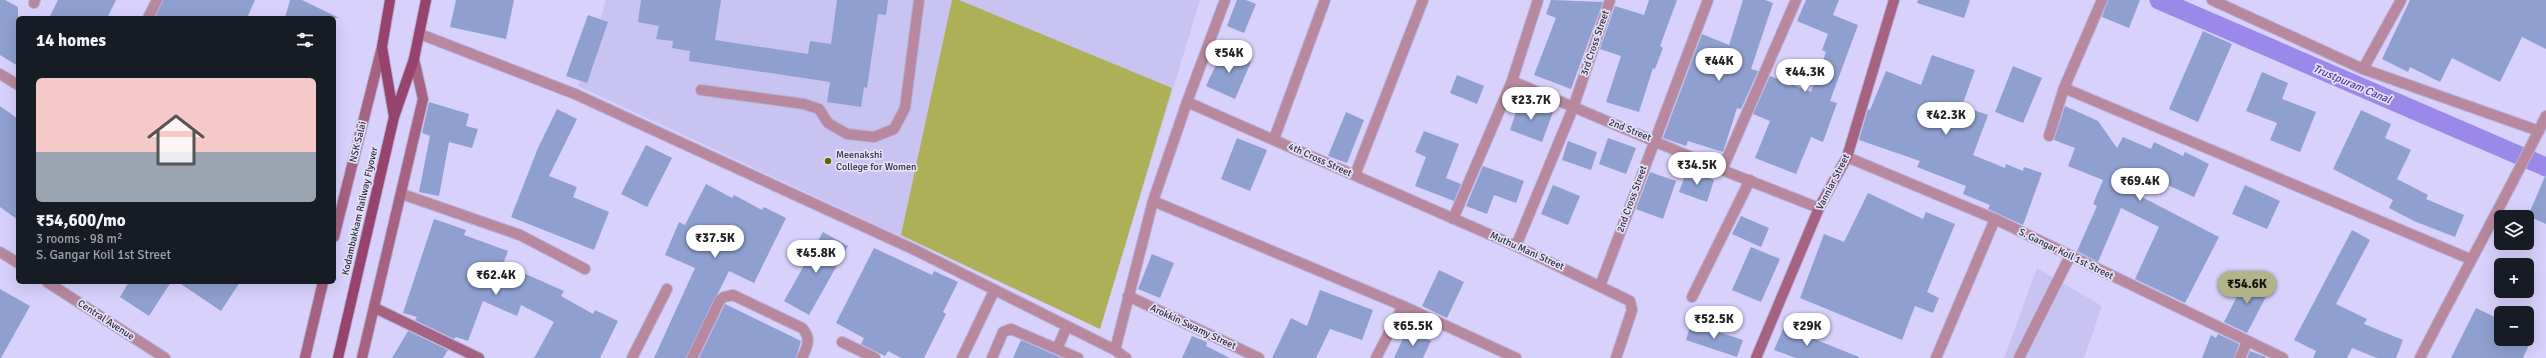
<!DOCTYPE html>
<meta charset="utf-8">
<style>
body{margin:0;font-family:Signika,sans-serif;background:#20242c;color:#f1f3f6;height:100vh;display:flex;flex-direction:column;font-size:15px;white-space:nowrap}
*{box-sizing:border-box;margin:0}
p{font-size:13px;color:#9ea1a6}
.icon{flex:none;width:22px;height:22px;fill:none;stroke:currentColor;stroke-width:2;stroke-linecap:round;stroke-linejoin:round}
.map{position:relative;flex:1;overflow:hidden}
.sheet{position:absolute;left:16px;top:16px;width:320px;height:268px;display:flex;flex-direction:column;background:#171b24;border-radius:6px;box-shadow:0 4px 16px #0002}
.sheet>*{flex:none}
.tools{position:absolute;left:2494px;top:210px;display:grid;gap:8px}
.tools a{display:grid;place-items:center;width:40px;height:40px;border-radius:6px;background:#171b24;box-shadow:0 4px 16px #0002;font-size:20px}
.price{position:absolute;translate:-50% -34px;padding:0 9px;border-radius:14px;background:#fff;color:#222;font-size:13px;line-height:26px;filter:drop-shadow(0 1px 2px #0008)}
.price::after{content:'';position:absolute;left:50%;top:24px;width:12px;height:9px;margin-left:-6px;background:inherit;clip-path:polygon(0 0,100% 0,50% 100%)}
.price.selected{background:#b2b488;color:#111}
ul{padding:0;list-style:none}
li{display:grid;align-content:center;gap:8px;height:212px;padding:0 20px}
li+li{border-top:1px solid #363941}
li span{display:grid;place-items:center;height:124px;border-radius:6px;color:#555}
li>.icon{margin-inline-start:auto}
span .icon{width:72px;height:72px;fill:#fffc;stroke-width:1}
li b{font-size:17px}
h2{display:flex;justify-content:space-between;align-items:center;height:48px;padding:0 20px;font-size:17px}
.map>svg:first-child{display:block}
.built{fill:#c9c3f2}
.green{fill:#adb056}
.lines{fill:none;stroke-linecap:round;stroke-linejoin:round}
.canal{stroke:#9b89ea;stroke-width:19}
.building{fill:#8f9fcf}
.lane-casing{stroke:#b6b0d7;stroke-width:12}
.street-casing{stroke:#b6b0d7;stroke-width:12}
.secondary-casing{stroke:#b6b0d7;stroke-width:12}
.primary-casing{stroke:#b6b0d7;stroke-width:12}
.lane{stroke:#b8899e;stroke-width:10}
.street{stroke:#b8899e;stroke-width:10}
.secondary{stroke:#a56281;stroke-width:10}
.primary{stroke:#96446d;stroke-width:10}
.poi-dot{fill:#656702;stroke:#e4e1f7;stroke-width:1.5}
.labels{text-anchor:middle;dominant-baseline:central;stroke-width:3.5;stroke-linejoin:round;paint-order:stroke}
.street-label{font-size:10px;fill:#312e42;stroke:#e4e1f7}
.poi-label{font-size:10px;fill:#312e42;stroke:#e4e1f7;text-anchor:start}
.water-label{font-size:11px;font-style:italic;fill:#5434a4;stroke:#e4e1f7}
</style>
<div class="map">
<svg width="2546" height="358" viewBox="0 0 2546 358">
<rect width="100%" height="100%" fill="#d7d1fc"/>
<path class="built" d="M604 0H1200L1100 329 578 86 606 1Z
M2037 268 2102 306 2084 358H2004Z"/>
<path class="green" d="M952 0H959L1172 88 1100 329 901 235Z"/>
<g class="lines">
<path class="canal" d="M2159 0 2546 167"/>
</g>
<path class="building" d="M0 0H5L18 7V66L0 55Z
M58 0H116L107 18H49Z
M163 0H255L247 18H155Z
M290 0H302L339 18H285Z
M456 0H514L506 39 450 27Z
M641 0H721L715 40 808 54 810 41 831 44 837 0H888L886 15 878 14 867 88 864 87 861 107 827 102 830 82 689 61 690 51 672 48 673 41 656 39 659 26 638 22Z
M1237 0H1246L1256 4 1244 33 1227 26Z
M1551 0 1603 2 1571 89 1534 75 1556 18 1546 14Z
M1649 0H1677L1660 46 1663 48 1655 69 1653 68 1639 112 1606 102 1621 56 1600 49 1615 6 1644 15Z
M1743 0H1765L1773 3 1751 69 1758 71 1741 109 1737 108 1723 152 1688 141 1686 146 1663 138 1702 34 1729 45Z
M1806 0H1839L1833 15 1858 25 1830 101 1837 103 1823 142 1811 137 1796 174 1755 158 1770 121 1753 114 1770 76 1811 92 1826 52 1822 50 1828 34 1797 21Z
M1918 0H1970L1964 18 1917 3Z
M2108 0H2140L2129 28 2102 17Z
M2410 0H2546V49L2522 37 2500 82 2452 58 2440 82 2410 67 2408 72 2382 59Z
M588 15 608 22 587 83 566 76Z
M2203 31 2232 44 2198 122 2169 109Z
M1223 50 1251 62 1235 99 1206 86Z
M1932 55 1975 70 1962 106 1988 115 1973 155 2005 168 2006 164 2023 171 2024 167 2042 173 2023 225 1988 209 1990 205 1963 194 1966 186 1917 167 1920 161 1859 140 1868 109 1870 110 1886 71 1921 85Z
M2013 66 2042 78 2023 123 1995 112Z
M2262 72 2288 83 2282 99 2316 112 2300 152 2270 140 2277 123 2246 111Z
M1457 75 1484 86 1477 104 1450 93Z
M1520 100 1553 112 1542 142 1510 130Z
M429 102 469 114 466 126 478 129 472 148 449 142 439 196 419 192 430 136 422 133Z
M0 106 18 119V220L0 207Z
M2065 106 2098 121 2117 148 2123 137 2151 149 2154 142 2183 156 2185 152 2209 164 2194 197 2148 176 2138 195 2219 237 2185 303 2135 279 2159 227 2121 208 2098 262 2077 251 2097 206 2093 204 2103 180 2068 166 2075 148 2054 140Z
M557 109 577 119 549 176 577 187 573 197 609 212 594 250 511 217 538 148Z
M2361 110 2391 124 2385 138 2411 150 2397 179 2428 195 2426 199 2464 215 2455 237 2414 221 2389 208 2393 200 2333 169Z
M1346 112 1364 120 1347 163 1328 156Z
M1424 131 1459 144 1446 178 1461 184 1454 201 1415 186 1426 157 1415 152Z
M1237 138 1267 150 1250 191 1221 179Z
M1608 138 1636 148 1626 174 1599 164Z
M1568 141 1597 152 1591 170 1562 160Z
M646 145 672 158 647 207 621 194Z
M1483 166 1524 181 1516 203 1494 195 1487 214 1466 206Z
M1687 170 1714 180 1707 202 1679 192Z
M1650 172 1676 181 1663 219 1636 209Z
M2546 174V224L2528 216Z
M706 184 732 198 734 195 762 210 764 207 786 218 754 283 729 271 686 358H654L695 268 665 255 679 222 685 225Z
M1553 185 1580 196 1568 225 1541 214Z
M2245 185 2280 201 2267 229 2232 214Z
M1868 193 1923 219 1926 212 1955 224 1927 292 1939 298 1933 313 1915 306 1902 340 1800 298 1824 234 1844 242Z
M1741 216 1769 228 1761 247 1732 234Z
M434 219 466 230 464 235 508 251 503 264 564 291 561 296 593 314 595 310 618 321 600 358H534L554 322 521 305 517 316 483 301 468 341 456 337 454 339 415 320 417 317 403 313Z
M2352 230 2370 240 2336 304 2367 319 2364 324 2403 340 2396 358H2377L2352 348 2347 358H2313L2316 351 2294 340Z
M823 232 848 246 809 315 784 301Z
M1751 247 1780 259 1761 302 1732 290Z
M874 248 932 275 934 271 958 282 943 312 946 314 924 358H901L888 351 885 356 861 344 864 338 836 323Z
M1152 254 1174 263 1160 298 1138 289Z
M1439 270 1464 282 1447 318 1422 306Z
M2247 277 2270 289 2247 333 2224 322Z
M129 282H171L149 316 120 297Z
M178 282H240L221 311Z
M0 289 30 306 1 358H0Z
M1320 290 1373 310 1362 340 1330 329 1316 358H1272L1291 318 1307 326Z
M725 304 801 341 796 358H699Z
M2476 308 2501 320V339H2527V333L2533 336 2523 358H2451Z
M1691 323 1743 340 1737 357 1686 340Z
M1784 327 1859 357V358H1796L1774 350Z
M1407 330 1431 341 1423 358H1394Z
M408 331 448 350 443 358H392Z
M2218 334 2239 344 2234 358H2202L2211 335 2216 338Z
M1192 336 1207 342 1206 346 1230 358H1182Z
M1021 340 1055 355 1062 358H1013Z
M2250 351 2266 357 2265 358H2247Z"/>
<g class="lines">
<g class="lane-casing">
<path id="lane" d="M34 3 35 0
M701 90 804 104 819 109 828 123 847 134 874 137 894 129 905 108 919 0
M402 194 520 235 585 269
M632 358 667 289"/>
</g>
<g class="street-casing">
<path id="street" d="M2212 0 2363 69 2539 131
M148 18 157 0
M420 34 575 94 915 250 1115 350 1126 358
M2363 69 2401 0
M0 74 18 85
M1512 81 1722 170 1819 208
M2064 88 2470 259
M1187 102 1516 246 1630 301 1632 310 1616 358
M2049 136 2064 88 2102 0
M1274 139 1325 0
M1847 157 1995 219 2283 358
M1722 170 1796 0
M1355 175 1423 0
M1153 201 1403 306 1516 358
M1453 219 1512 81 1538 0
M1516 246 1573 108 1610 0
M0 252 18 263
M47 282 165 358
M1600 286 1708 0
M1128 296 1259 358
M1692 297 1750 180
M842 342 875 358
M1057 349 1067 326
M1115 350 1153 201 1187 102 1225 0
M692 358 720 300 724 297 733 295 802 328C812 338 807 347 802 358
M962 358 994 291
M992 358 1003 332 1011 329 1078 358
M1376 358 1403 306
M1936 358 1995 219
M2019 358 2070 256
M2240 358 2247 342
M2420 358C2461 277 2506 198 2546 116"/>
</g>
<g class="secondary-casing">
<path id="secondary" d="M334 237 382 47
M375 308 479 358
M305 358 323 282
M362 358 423 99 414 59
M1756 358 1819 208 1847 157 1894 0"/>
</g>
<g class="primary-casing">
<path id="primary" d="M390 0 382 47 394 117
M338 358 394 117 414 59 426 0"/>
</g>
<use href="#lane" class="lane"/>
<use href="#street" class="street"/>
<use href="#secondary" class="secondary"/>
<use href="#primary" class="primary"/>
</g>
<circle class="poi-dot" cx="828" cy="161" r="4"/>
<g class="labels">
<g class="street-label">
<text transform="translate(1595 43) rotate(-71)">3rd Cross Street</text>
<text transform="translate(1630 130) rotate(22)">2nd Street</text>
<text transform="translate(358 142) rotate(-76)">NSK Salai</text>
<text transform="translate(1320 160) rotate(24)">4th Cross Street</text>
<text transform="translate(1833 182) rotate(-63)">Vanniar Street</text>
<text transform="translate(1632 199) rotate(-70)">2nd Cross Street</text>
<text transform="translate(360 211) rotate(-77)">Kodambakkam Railway Flyover</text>
<text transform="translate(1527 251) rotate(24)">Muthu Mani Street</text>
<text transform="translate(2066 254) rotate(26)">S. Gangar Koil 1st Street</text>
<text transform="translate(106 320) rotate(33)">Central Avenue</text>
<text transform="translate(1193 327) rotate(25)">Arokkin Swamy Street</text>
</g>
<g class="poi-label">
<text x="836" y="155">Meenakshi<tspan x="836" dy="12">College for Women</tspan></text>
</g>
<g class="water-label">
<text transform="translate(2352 84) rotate(23)">Trustpuram Canal</text>
</g>
</g>
</svg>
<div class="tools">
<a><svg class="icon" aria-label="layers" viewBox="0 0 24 24"><path d="M12 4l9 5-9 5-9-5zM3 14l9 5 9-5"/></svg></a>
<a>+</a>
<a>−</a>
</div>
<b class="price" style="left:1229px;top:74px">₹54K</b>
<b class="price" style="left:1719px;top:82px">₹44K</b>
<b class="price" style="left:1805px;top:93px">₹44.3K</b>
<b class="price" style="left:1531px;top:121px">₹23.7K</b>
<b class="price" style="left:1946px;top:136px">₹42.3K</b>
<b class="price" style="left:1697px;top:186px">₹34.5K</b>
<b class="price" style="left:2140px;top:202px">₹69.4K</b>
<b class="price" style="left:715px;top:259px">₹37.5K</b>
<b class="price" style="left:816px;top:274px">₹45.8K</b>
<b class="price" style="left:496px;top:296px">₹62.4K</b>
<b class="price selected" style="left:2247px;top:305px">₹54.6K</b>
<b class="price" style="left:1714px;top:340px">₹52.5K</b>
<b class="price" style="left:1413px;top:347px">₹65.5K</b>
<b class="price" style="left:1807px;top:347px">₹29K</b>
<section class="sheet">
<h2>14 homes<svg class="icon" aria-label="filters" viewBox="0 0 24 24"><path d="M4 7h16M4 17h16"/><circle cx="9" cy="7" r="2"/><circle cx="15" cy="17" r="2"/></svg></h2>
<ul>
<li><span style="background:linear-gradient(#f6c9c9 60%,#9aa5b1 0)"><svg class="icon" aria-label="home" viewBox="0 0 24 24"><path d="M3 11l9-7 9 7M6 9v11h12V9"/></svg></span><div><b>₹54,600/mo</b><p>3 rooms · 98 m²</p><p>S. Gangar Koil 1st Street</p></div></li>
</ul>
</section>
</div>
